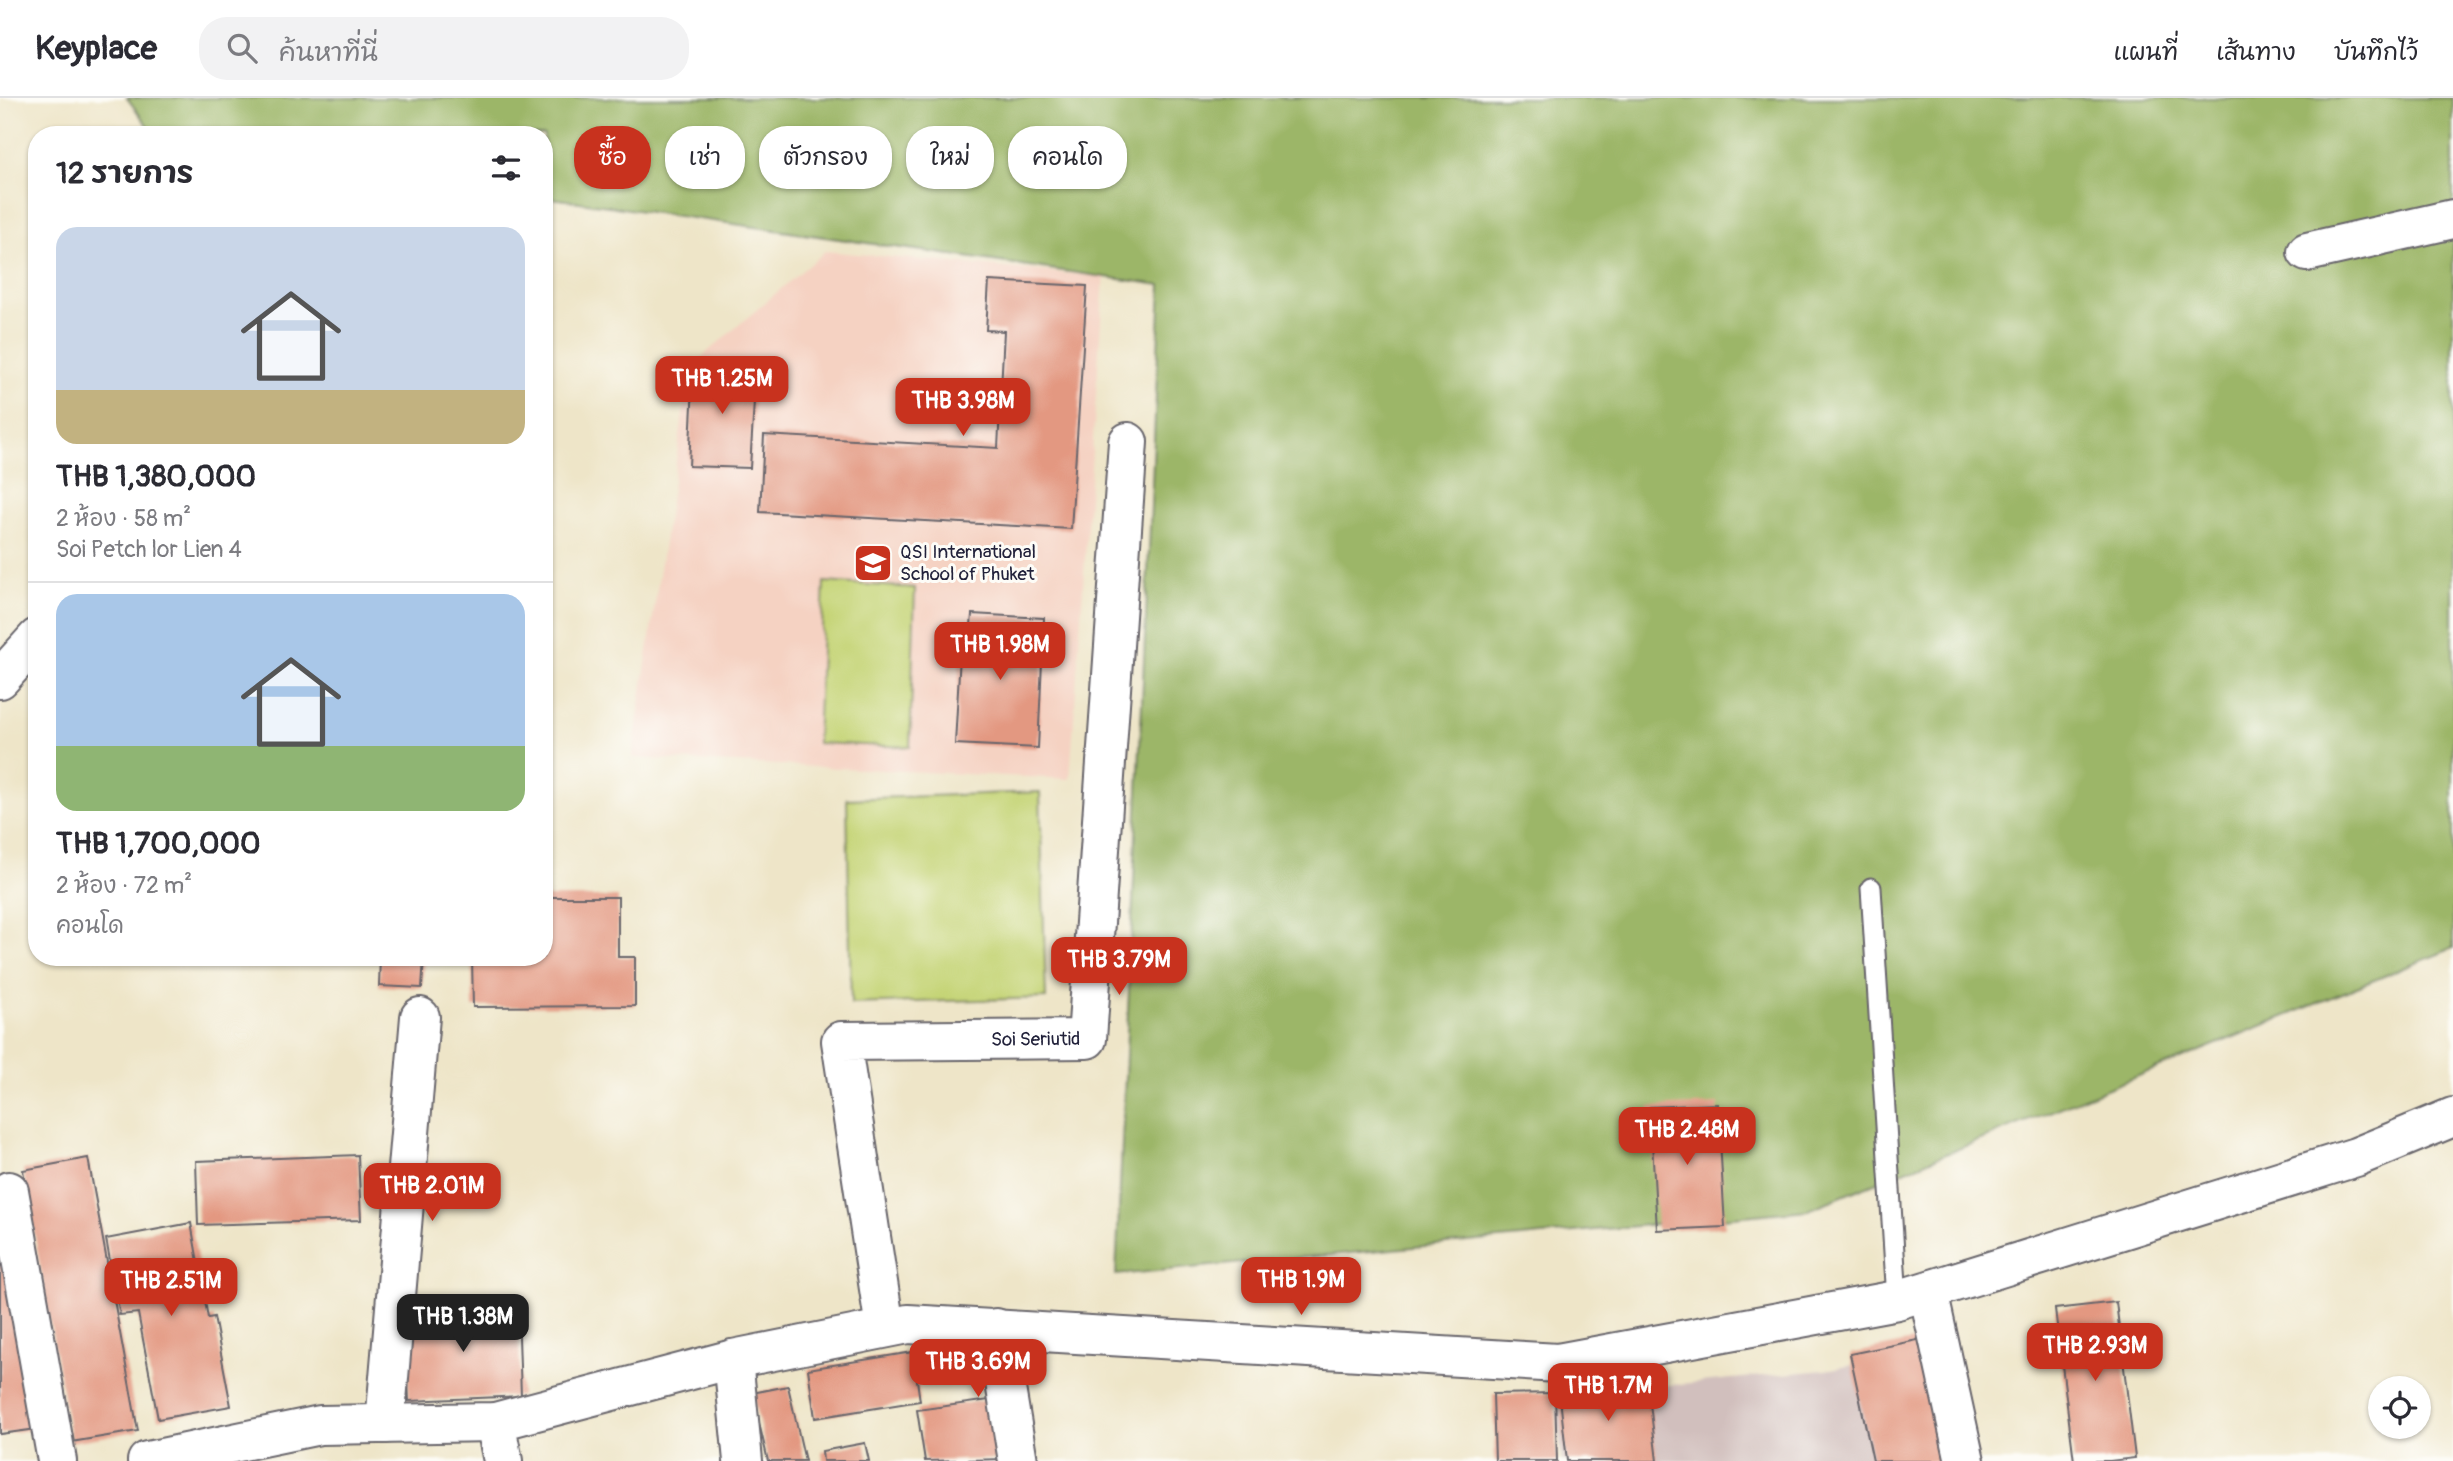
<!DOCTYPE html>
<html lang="th">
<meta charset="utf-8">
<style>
body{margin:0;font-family:Pangolin,"Playpen Sans Thai",sans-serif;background:#f2f2f3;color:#2b2b33;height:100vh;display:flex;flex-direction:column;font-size:26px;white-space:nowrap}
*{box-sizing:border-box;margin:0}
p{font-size:23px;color:#7c7c81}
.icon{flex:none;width:38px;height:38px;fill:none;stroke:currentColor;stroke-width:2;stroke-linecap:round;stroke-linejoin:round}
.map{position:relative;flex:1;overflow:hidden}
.panel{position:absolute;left:28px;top:28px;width:525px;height:840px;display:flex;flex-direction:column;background:#fff;border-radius:28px;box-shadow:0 2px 5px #0004}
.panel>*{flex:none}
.top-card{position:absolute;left:574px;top:28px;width:665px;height:63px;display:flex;gap:14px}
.fabs{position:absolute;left:2368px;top:1278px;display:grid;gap:14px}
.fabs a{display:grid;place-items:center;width:63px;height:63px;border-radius:50%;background:#fff;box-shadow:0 2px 5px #0004;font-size:35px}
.price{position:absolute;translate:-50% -60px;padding:0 16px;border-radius:14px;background:#c8321e;color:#fff;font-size:23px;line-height:46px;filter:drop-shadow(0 2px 4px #0008)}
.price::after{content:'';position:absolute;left:50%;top:42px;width:21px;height:16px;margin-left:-10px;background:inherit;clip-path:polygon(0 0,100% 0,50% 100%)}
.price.active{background:#222;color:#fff}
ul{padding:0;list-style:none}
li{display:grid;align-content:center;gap:14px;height:371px;padding:0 28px}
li+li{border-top:2px solid #e1e1e2}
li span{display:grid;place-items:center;height:217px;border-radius:21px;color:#555}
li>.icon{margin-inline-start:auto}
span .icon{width:126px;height:126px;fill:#fffc;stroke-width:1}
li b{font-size:30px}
h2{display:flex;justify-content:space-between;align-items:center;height:84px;padding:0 28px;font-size:30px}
.pill{padding:0 24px;border-radius:28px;background:#fff;box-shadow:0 2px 5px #0004;font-size:24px;line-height:63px}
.pill.active{background:#c8321e;color:#fff}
header{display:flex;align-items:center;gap:42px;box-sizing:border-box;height:98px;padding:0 35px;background:#fff;border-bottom:2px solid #e1e1e2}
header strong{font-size:33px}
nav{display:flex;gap:38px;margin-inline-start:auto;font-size:24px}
.search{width:490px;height:63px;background:#f2f2f3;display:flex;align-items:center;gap:18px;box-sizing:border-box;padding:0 24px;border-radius:28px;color:#7c7c81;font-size:26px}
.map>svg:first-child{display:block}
.built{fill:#f5d2c2}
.industrial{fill:#d1bfbd}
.green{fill:#c5d476;stroke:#747b58;stroke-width:2}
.forest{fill:#9cb667;stroke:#5f6c51;stroke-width:2}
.building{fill:#e39881}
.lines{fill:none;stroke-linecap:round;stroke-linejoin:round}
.service-casing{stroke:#69666c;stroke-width:23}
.minor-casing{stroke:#69666c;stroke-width:42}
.service{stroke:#fff;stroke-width:19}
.minor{stroke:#fff;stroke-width:38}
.labels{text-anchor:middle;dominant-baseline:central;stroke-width:6;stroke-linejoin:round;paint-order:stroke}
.poi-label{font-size:19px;fill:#22223b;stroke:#fdfcf7;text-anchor:start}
.street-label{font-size:19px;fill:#22223b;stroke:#fdfcf7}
</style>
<header>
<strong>Keyplace</strong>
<div class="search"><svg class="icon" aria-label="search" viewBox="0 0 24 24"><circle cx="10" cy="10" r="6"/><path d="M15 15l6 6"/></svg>ค้นหาที่นี่</div>
<nav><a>แผนที่</a><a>เส้นทาง</a><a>บันทึกไว้</a></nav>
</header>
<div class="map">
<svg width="2453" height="1363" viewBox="0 0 2453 1363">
<rect width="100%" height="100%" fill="#fdfcf7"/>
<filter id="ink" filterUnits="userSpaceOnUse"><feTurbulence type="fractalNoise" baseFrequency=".0143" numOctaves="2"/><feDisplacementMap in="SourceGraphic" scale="14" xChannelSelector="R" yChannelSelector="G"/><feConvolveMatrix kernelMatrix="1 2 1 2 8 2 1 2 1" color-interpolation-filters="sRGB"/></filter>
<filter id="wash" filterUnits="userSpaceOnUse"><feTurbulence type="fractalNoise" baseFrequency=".00686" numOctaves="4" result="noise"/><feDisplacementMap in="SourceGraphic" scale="28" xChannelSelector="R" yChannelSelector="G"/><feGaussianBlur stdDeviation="1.57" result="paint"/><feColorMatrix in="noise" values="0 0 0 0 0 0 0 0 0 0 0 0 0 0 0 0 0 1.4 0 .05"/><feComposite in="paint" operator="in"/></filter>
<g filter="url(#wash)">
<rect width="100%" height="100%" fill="#eee5c8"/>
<path class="built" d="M825 153 1104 179 1070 681 632 660 690 269Z"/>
<path class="industrial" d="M1925 1255 1950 1363H1562L1555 1298 1825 1272Z"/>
<path class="green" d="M824 484 915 490 910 649 817 645Z
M1040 694 1046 900 851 906 847 701Z"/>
<path class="forest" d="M127 0H2453V850L1808 1112 1116 1177 1161 187 544 99V37H155Z"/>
<g id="blocks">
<path class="building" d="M989 183 1087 188 1071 431 760 414 764 337 998 350 1004 233 986 232Z
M694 266 756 269 750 370 689 368Z
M972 516 1044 520 1038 650 955 646 961 539 970 540Z
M544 799H618V859H635V908L473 909 472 859H544Z
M380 859H424L422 890 379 888Z
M1718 1006 1725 1129 1657 1132 1650 1009Z
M358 1057 361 1122 198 1127 196 1063Z
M88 1060 138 1333 71 1344 23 1072Z
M191 1125 208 1220 214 1219 231 1308 158 1321 138 1215 120 1217 106 1141Z
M10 1166 37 1331 0 1336V1167Z
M2116 1204 2135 1360 2110 1363H2074L2055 1211Z
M518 1209 521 1298 409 1303 405 1214Z
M1932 1239 1959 1363H1873L1850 1256Z
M913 1254 920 1303 815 1320 808 1271Z
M1647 1281 1657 1363H1567L1559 1291Z
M788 1288 805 1363H768L752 1295Z
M1555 1295 1557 1363H1495L1493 1296Z
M996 1301 1006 1361 925 1363 917 1312Z
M865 1345 869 1363H823L822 1353Z"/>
</g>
</g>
<g filter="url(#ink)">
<use href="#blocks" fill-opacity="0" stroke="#69666c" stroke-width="2"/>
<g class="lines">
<g class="service-casing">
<path id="service" d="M1871 790 1897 1202"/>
</g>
<g class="minor-casing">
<g id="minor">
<path d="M2307 154 2453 121"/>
<path d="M0 581 37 540"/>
<path d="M9 1093 57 1363"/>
<path d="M1928 1193 1965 1363"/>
<path id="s1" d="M885 1230 841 943 1087 941 1128 344"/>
<path d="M996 1230 1018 1363"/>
<path d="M733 1261 743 1363"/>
<path d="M495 1324 503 1363"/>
<path d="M385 1326 420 919"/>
<path d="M147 1363 320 1327 495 1324 733 1261 908 1226 1558 1265 1897 1202 2356 1059 2453 1019"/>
</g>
</g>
<use href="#service" class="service"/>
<use href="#minor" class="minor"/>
</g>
</g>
<defs>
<g id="school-square" transform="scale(2.0125)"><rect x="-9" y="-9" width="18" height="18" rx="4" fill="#c8321e" stroke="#fdfcf7"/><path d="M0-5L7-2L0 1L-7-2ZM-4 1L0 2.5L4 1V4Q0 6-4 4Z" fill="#fff"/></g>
</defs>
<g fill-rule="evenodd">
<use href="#school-square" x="873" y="465"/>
</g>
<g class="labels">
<g class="poi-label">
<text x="900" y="454">QSI International<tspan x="900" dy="22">School of Phuket</tspan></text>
</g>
<g class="street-label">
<text stroke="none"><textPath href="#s1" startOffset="485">Soi Seriutid</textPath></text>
</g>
</g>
</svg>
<div class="fabs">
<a><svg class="icon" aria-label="locate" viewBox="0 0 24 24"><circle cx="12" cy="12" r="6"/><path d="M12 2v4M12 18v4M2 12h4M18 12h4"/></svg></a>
</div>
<b class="price" style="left:722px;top:318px">THB 1.25M</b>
<b class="price" style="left:963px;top:340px">THB 3.98M</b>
<b class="price" style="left:1000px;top:584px">THB 1.98M</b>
<b class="price" style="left:1119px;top:899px">THB 3.79M</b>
<b class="price" style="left:1687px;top:1069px">THB 2.48M</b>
<b class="price" style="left:432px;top:1125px">THB 2.01M</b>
<b class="price" style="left:1301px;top:1219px">THB 1.9M</b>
<b class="price" style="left:171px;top:1220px">THB 2.51M</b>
<b class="price active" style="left:463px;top:1256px">THB 1.38M</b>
<b class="price" style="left:2095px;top:1285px">THB 2.93M</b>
<b class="price" style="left:978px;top:1301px">THB 3.69M</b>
<b class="price" style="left:1608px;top:1325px">THB 1.7M</b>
<div class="top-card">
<a class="pill active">ซื้อ</a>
<a class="pill">เช่า</a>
<a class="pill">ตัวกรอง</a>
<a class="pill">ใหม่</a>
<a class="pill">คอนโด</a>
</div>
<section class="panel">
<h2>12 รายการ<svg class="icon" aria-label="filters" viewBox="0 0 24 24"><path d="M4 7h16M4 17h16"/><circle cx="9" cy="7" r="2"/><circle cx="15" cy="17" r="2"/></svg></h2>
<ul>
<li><span style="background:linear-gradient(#c9d6e8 75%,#c2b280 0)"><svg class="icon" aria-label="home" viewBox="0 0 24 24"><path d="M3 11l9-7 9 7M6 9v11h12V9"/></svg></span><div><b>THB 1,380,000</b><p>2 ห้อง · 58 m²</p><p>Soi Petch lor Lien 4</p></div></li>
<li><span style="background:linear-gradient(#a9c7e8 70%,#8fb573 0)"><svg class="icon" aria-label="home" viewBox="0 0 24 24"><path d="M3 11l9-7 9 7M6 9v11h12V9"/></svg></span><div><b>THB 1,700,000</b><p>2 ห้อง · 72 m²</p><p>คอนโด</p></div></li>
</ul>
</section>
</div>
